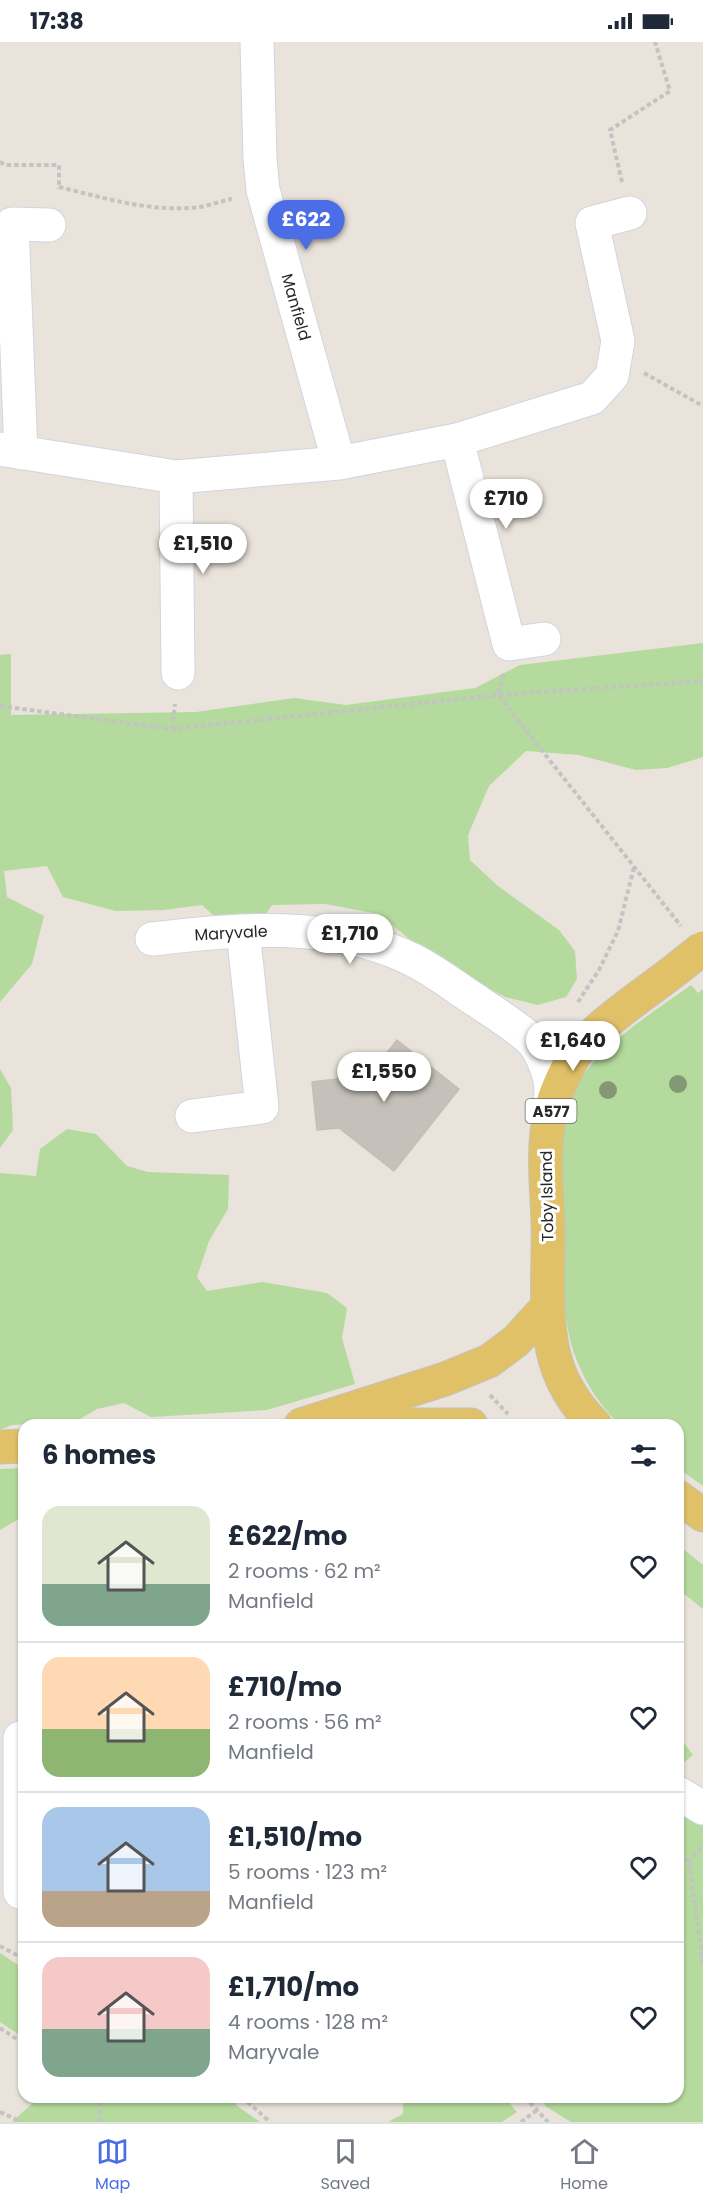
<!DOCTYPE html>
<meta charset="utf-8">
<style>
body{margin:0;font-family:Poppins,sans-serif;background:#f2f2f3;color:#1f2937;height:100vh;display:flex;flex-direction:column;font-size:22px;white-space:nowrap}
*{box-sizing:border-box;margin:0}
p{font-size:20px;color:#747a83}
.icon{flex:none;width:33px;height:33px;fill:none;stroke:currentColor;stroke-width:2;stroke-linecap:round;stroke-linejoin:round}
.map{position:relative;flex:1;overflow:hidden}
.drawer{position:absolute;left:18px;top:1377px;width:666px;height:684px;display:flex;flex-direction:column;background:#fff;border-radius:18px;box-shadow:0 2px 4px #0004}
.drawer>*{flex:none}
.price{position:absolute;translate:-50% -51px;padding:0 14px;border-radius:21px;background:#fff;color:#222;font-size:20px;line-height:39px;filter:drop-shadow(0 2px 3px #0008)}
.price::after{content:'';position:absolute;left:50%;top:36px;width:18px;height:14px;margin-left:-9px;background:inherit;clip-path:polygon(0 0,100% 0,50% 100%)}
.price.selected{background:#4b6de6;color:#fff}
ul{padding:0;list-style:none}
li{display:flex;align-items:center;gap:18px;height:150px;padding:0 24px}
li+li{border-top:2px solid #e0e1e3}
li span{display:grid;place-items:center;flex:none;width:168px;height:120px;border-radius:18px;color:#555}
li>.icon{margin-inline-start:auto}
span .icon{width:72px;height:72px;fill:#fffc;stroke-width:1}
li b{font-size:26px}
h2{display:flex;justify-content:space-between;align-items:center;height:72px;padding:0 24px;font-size:26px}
.status{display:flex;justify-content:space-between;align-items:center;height:42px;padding:0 30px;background:#fff;direction:ltr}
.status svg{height:16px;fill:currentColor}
.dock{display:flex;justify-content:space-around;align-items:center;height:84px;border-top:2px solid #e0e1e3;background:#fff;font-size:16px;color:#747a83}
.dock a{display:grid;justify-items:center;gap:3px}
.dock .selected{color:#4b6de6}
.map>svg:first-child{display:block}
.green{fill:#b4da9d}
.building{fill:#c5c1ba;stroke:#c4bfb5;stroke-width:1.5}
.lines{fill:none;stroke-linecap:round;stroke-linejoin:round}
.minor-casing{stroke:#d1d4e0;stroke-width:35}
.major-casing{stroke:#c3c3c3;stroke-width:35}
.path{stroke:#c3c3c3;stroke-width:4;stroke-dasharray:4.5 3;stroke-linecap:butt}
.minor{stroke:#fff;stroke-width:33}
.major{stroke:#e1c168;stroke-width:33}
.major-bridge-casing{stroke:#c3c3c3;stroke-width:35;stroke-linecap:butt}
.major-bridge{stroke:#e1c168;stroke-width:33}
.tree{fill:#839975}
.labels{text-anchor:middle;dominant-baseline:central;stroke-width:6;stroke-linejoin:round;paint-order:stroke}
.shield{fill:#fff;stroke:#686868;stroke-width:1.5}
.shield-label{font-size:15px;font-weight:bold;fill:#282828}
.street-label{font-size:16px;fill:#282828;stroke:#fff}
</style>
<div class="status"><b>17:38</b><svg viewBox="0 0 49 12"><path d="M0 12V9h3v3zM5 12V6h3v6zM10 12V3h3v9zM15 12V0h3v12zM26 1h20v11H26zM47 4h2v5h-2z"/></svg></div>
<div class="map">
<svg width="703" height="2080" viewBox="0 0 703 2080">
<rect width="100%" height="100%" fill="#e9e3db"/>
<path class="green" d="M703 601V715L667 726 636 728 579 713 526 709 489 744 468 793 470 818 498 844 559 888 575 909 577 937 566 955 538 963 505 955 436 919 379 872 325 862 272 863 262 878 223 882 202 863 163 868 116 869 63 855 47 824 4 829 7 855 44 874 32 922 0 960V613L11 612V673L196 670 294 656 346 663 475 646 520 623Z
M691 943 698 951 703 947V1444L678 1426V1383H620C599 1363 584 1339 574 1311 560 1271 563 1213 562 1170 561 1145 556 1117 561 1092 563 1079 568 1061 574 1049 593 1007 654 970 691 943Z
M0 1027 11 1046 13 1088 0 1106Z
M67 1087 96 1092 127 1124 148 1130 229 1133 228 1167 209 1199 197 1235 207 1249 262 1240 327 1251 347 1266 342 1296 355 1342 267 1368 151 1375 124 1361 97 1367 75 1380 12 1383 0 1388V1131L36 1134 40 1107Z
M24 1426V1474L0 1488V1427Z
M678 1503 703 1523V1567L678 1547Z
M678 1693 693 1713 678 1725Z
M678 1767 703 1779V2080H571L545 2064 544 2055H678Z
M0 1911 24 1927V1996L0 1980Z
M39 2055H236V2063L260 2080H12Z
M403 2055H504L517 2070 502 2080H388L403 2072Z"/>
<path class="building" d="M397 998 459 1047 394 1129 339 1086 317 1088 312 1040 337 1037 354 1016 372 1030Z"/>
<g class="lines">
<g class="minor-casing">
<path id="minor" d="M257 0 260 117 263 148 339 421
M457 398 509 602 544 597
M0 407 176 435 339 421 457 398 592 356 612 334 618 299 592 181 630 171
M21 411 12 182 49 183
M176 435 178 631
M152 897C238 887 331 878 411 917 434 928 455 945 477 959 493 970 519 986 532 999 541 1009 550 1032 551 1045 551 1054 550 1064 550 1073
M192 1074 262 1065 243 889
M20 1696V1850H24
M678 1751 703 1766"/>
</g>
<g class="major-casing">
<path id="major" d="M301 1383 445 1337 489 1319 516 1299 548 1264
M335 1383H471
M595 1383C575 1363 559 1337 553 1309 544 1267 549 1224 548 1182 547 1146 542 1108 550 1073 554 1053 564 1032 574 1014 592 986 650 948 678 926
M0 1405 24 1404
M678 1455 703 1473"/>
</g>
<path class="path" d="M0 120 5 123H59V147
M622 140 610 88 670 49 655 0
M59 145C105 156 152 171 200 165 211 163 221 159 232 157
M644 331 703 364
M503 632 498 653 681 884
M0 664 172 687 498 653 703 639
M172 687 175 662
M578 960 599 928 618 889 634 825
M490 1353 508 1372
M678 1811 689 1821 703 1922
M689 1821 703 1803
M0 1904 24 1917
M0 1986 24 2002
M242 2055 270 2080
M525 2055 548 2080
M0 2070 22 2080
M99 2080 101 2055
M521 2080 537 2068"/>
<use href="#minor" class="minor"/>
<use href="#major" class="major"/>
<g class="major-bridge-casing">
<path id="major-bridge" d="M678 926 703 906"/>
</g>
<use href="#major-bridge" class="major-bridge"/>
</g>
<g class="tree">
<circle cx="678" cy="1042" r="9"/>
<circle cx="608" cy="1048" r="9"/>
</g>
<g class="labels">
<rect class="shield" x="525.5" y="1057" width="51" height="24" rx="4.5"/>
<g class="shield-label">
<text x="551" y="1069">A577</text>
</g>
<g class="street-label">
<text transform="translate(296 265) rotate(74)">Manfield</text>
<text transform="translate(231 891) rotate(-3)">Maryvale</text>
<text transform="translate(547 1154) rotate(-91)">Toby Island</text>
</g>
</g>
</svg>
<b class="price selected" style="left:306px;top:209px">£622</b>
<b class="price" style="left:506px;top:488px">£710</b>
<b class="price" style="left:203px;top:533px">£1,510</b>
<b class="price" style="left:350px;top:923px">£1,710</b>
<b class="price" style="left:573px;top:1030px">£1,640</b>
<b class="price" style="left:384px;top:1061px">£1,550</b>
<section class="drawer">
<h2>6 homes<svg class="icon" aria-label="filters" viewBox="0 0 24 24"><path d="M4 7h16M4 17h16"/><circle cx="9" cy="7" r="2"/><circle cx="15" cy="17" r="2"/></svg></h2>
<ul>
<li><span style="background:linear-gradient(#dfe7d0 65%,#7fa58c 0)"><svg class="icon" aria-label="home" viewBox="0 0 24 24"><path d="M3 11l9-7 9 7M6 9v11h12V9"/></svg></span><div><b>£622/mo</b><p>2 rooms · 62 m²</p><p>Manfield</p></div><svg class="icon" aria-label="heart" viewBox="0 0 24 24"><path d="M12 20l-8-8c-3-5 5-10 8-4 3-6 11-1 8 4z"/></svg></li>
<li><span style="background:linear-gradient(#ffd9b3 60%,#8fb573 0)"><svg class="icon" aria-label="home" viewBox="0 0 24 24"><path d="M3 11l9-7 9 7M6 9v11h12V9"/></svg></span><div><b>£710/mo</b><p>2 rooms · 56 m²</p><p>Manfield</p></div><svg class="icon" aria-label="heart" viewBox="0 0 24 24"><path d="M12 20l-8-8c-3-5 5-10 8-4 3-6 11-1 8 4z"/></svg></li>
<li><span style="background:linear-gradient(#a9c7e8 70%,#b9a48a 0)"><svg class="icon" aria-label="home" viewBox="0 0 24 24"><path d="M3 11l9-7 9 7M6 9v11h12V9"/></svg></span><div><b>£1,510/mo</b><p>5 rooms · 123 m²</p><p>Manfield</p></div><svg class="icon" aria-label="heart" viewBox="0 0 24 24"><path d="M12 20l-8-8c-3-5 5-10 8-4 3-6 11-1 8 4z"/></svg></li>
<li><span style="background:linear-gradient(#f6c9c9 60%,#7fa58c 0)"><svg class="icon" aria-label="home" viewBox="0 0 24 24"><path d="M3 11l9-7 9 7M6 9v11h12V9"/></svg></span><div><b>£1,710/mo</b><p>4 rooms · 128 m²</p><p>Maryvale</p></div><svg class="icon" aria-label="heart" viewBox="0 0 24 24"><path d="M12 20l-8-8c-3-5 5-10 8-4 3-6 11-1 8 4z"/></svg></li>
</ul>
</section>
</div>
<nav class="dock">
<a class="selected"><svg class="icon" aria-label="map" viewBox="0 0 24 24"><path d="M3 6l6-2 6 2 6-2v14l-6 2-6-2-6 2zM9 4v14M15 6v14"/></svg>Map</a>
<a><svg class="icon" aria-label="saved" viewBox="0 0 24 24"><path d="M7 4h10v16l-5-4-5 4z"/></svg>Saved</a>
<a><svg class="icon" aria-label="home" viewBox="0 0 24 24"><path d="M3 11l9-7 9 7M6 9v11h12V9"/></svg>Home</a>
</nav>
